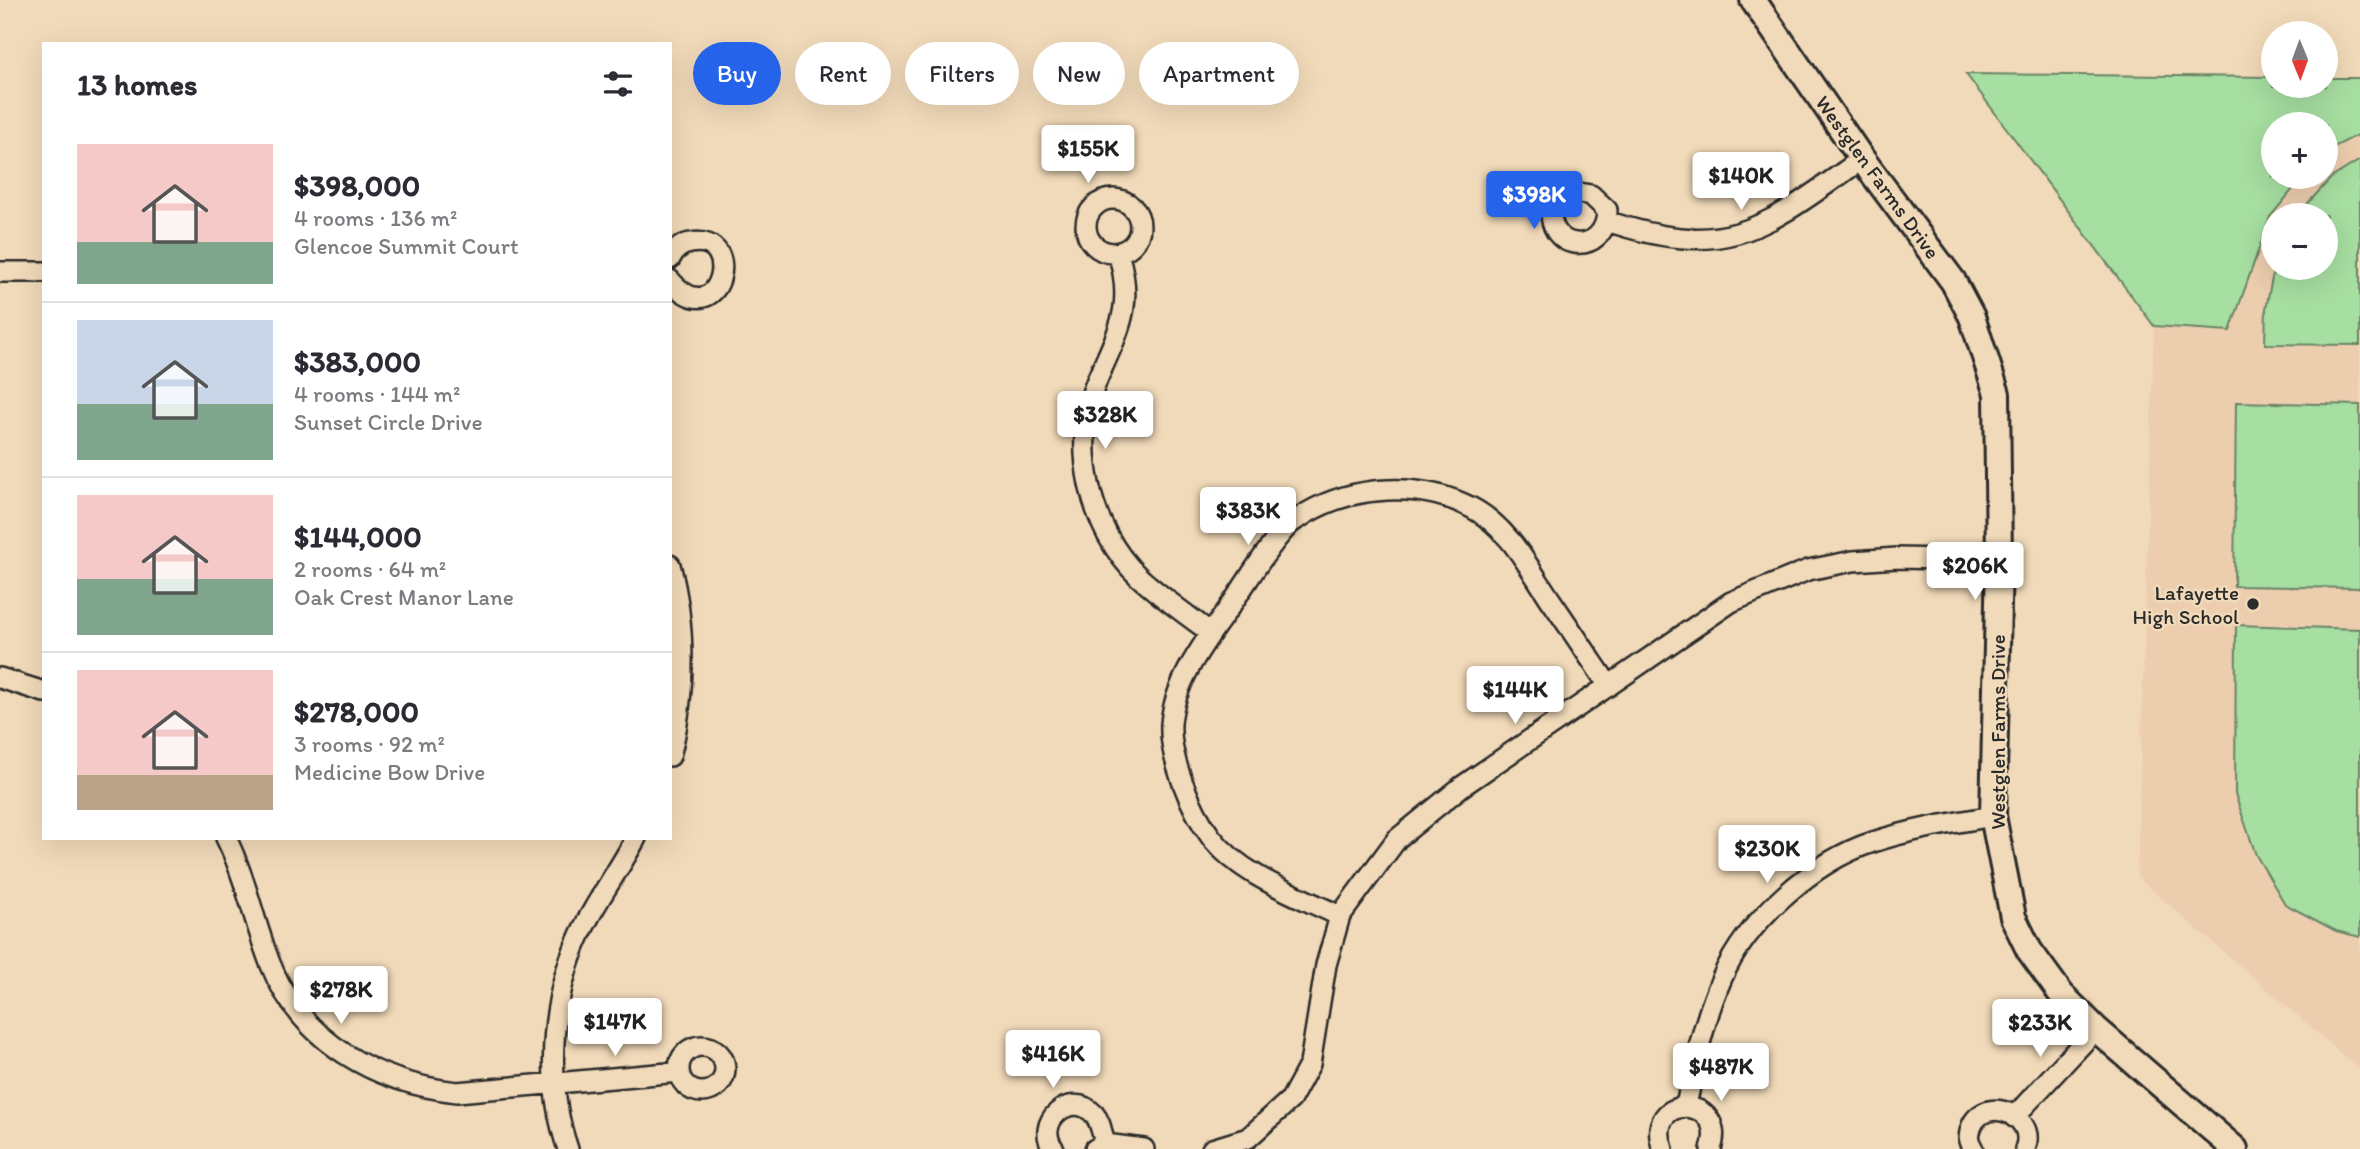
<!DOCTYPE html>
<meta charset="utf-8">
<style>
body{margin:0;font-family:Itim,sans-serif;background:#f7f7f7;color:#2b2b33;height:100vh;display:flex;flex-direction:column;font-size:26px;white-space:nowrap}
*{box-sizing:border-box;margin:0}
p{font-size:23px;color:#7c7c81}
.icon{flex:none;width:38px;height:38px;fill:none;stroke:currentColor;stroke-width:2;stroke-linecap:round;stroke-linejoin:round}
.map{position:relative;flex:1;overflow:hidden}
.panel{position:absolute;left:42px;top:42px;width:630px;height:798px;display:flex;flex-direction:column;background:#fff;border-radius:0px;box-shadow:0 7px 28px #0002}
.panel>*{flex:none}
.top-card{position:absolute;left:693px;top:42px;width:665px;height:63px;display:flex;gap:14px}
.needle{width:46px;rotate:179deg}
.buttons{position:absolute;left:2261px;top:21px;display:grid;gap:14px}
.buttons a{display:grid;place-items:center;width:77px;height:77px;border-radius:50%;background:#fff;box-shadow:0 7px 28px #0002;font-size:35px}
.price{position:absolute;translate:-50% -60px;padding:0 16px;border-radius:7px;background:#fff;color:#222;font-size:23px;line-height:46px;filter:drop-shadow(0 2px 4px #0008)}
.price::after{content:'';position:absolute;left:50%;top:42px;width:21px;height:16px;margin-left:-10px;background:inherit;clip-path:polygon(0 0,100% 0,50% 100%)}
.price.on{background:#2563eb;color:#fff}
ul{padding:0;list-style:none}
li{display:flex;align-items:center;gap:21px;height:175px;padding:0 35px}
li+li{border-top:2px solid #e1e1e2}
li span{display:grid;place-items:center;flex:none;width:196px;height:140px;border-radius:0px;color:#555}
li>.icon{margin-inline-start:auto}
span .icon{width:84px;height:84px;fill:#fffc;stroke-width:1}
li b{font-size:30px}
h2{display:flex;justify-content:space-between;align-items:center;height:84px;padding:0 35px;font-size:30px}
.pill{padding:0 24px;border-radius:32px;background:#fff;box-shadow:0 7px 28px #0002;font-size:24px;line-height:63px}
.pill.on{background:#2563eb;color:#fff}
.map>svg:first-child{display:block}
.built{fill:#eccdae;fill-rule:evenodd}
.green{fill:#a7dea1;stroke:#698466;stroke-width:2}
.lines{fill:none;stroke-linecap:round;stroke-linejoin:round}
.minor-casing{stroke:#2b2b2b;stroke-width:24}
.tertiary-casing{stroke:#2b2b2b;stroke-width:30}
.minor{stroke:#f1dab9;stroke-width:19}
.tertiary{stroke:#f1dab9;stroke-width:24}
.poi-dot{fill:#2b2b2b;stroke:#f1dab9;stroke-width:2.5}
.labels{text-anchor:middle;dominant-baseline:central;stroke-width:5;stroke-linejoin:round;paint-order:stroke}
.street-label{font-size:21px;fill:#2b2b2b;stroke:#f1dab9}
.poi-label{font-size:21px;fill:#2b2b2b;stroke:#f1dab9;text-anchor:end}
</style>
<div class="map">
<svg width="2360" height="1149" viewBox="0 0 2360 1149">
<rect width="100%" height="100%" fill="#f1dab9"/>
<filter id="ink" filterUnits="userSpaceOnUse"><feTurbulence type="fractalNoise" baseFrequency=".0143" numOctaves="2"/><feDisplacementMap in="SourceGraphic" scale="14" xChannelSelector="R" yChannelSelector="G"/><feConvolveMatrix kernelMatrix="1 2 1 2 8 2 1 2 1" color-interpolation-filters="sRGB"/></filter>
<g filter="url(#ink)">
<path class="built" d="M2360 134V1070L2137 877 2154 326 2230 330 2270 216 2303 177H2326L2327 148ZM2273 215H2326V268H2273Z"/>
<path class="green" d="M1966 74 2273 77V86H2326V78H2360V134L2326 151V124H2273V177H2303L2270 217 2230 331 2154 326Z
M2360 160V345L2265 344 2266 308 2274 268H2326V215H2297L2331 178Z
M2236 402 2360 405V588L2234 586Z
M2236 625 2360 629V937L2336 931 2285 904 2256 855 2235 794Z"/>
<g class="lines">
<g class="minor-casing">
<path id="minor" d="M1573 192 1591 195 1607 210C1607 259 1540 252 1553 201L1564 194Z
M1086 226a27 27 0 1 1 54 0a27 27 0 1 1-54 0Z
M1607 221C1729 262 1766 227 1862 159
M1118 253C1135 307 1118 331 1097 380 1070 443 1089 530 1139 577 1161 597 1187 615 1211 633
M670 259C674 250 682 244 691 243 746 233 720 338 670 280
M0 272H44
M670 565C686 624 686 697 670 756
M0 678 44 692
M226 838C246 878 254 922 270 963 301 1042 376 1083 457 1092L679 1072
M1340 916C1297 895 1241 876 1211 837 1191 810 1169 757 1171 724 1174 683 1203 644 1226 612 1245 586 1266 548 1288 526 1292 521 1300 518 1305 514 1354 485 1420 481 1472 508 1508 527 1528 566 1550 599 1570 628 1589 657 1609 686
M679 1069a23 23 0 1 1 46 0a23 23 0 1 1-46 0Z
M1686 1106C1695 1062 1704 1019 1722 978 1747 920 1814 861 1873 842 1912 829 1953 823 1993 816
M2014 1117 2096 1029
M1105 1144 1144 1149
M568 1149C543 1077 551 988 587 921 602 893 621 866 636 838
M1054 1149C1033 1123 1071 1089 1094 1114 1101 1122 1102 1134 1105 1144L1095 1149
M1212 1149 1248 1138 1291 1099 1310 1064 1326 965 1340 916 1397 839 1461 787 1731 602 1808 570 1853 561 1897 558 1999 560
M1663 1149C1642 1092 1729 1095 1711 1149
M1973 1149 1969 1141C1970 1089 2040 1111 2025 1149"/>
</g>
<g class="tertiary-casing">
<path id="tertiary" d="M1753 0 1862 159 1953 281 1972 317 1997 394 1999 560 1993 816 2013 917 2029 950 2061 994 2096 1029 2235 1149"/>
</g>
<use href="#minor" class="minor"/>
<use href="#tertiary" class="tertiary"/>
</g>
</g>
<circle class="poi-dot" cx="2253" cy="604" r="7"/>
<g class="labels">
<g class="street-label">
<text transform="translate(1878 177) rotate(54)">Westglen Farms Drive</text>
<text transform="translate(1997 732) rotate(-90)">Westglen Farms Drive</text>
</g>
<g class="poi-label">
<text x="2239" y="592">Lafayette<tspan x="2239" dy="24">High School</tspan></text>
</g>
</g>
</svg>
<div class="buttons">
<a><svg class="needle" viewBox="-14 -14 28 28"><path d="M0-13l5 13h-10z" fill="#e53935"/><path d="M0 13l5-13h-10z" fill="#7c7c81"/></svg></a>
<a>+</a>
<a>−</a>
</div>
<b class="price" style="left:1088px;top:185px">$155K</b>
<b class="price" style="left:1741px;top:212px">$140K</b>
<b class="price on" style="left:1534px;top:231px">$398K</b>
<b class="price" style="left:1105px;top:451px">$328K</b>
<b class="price" style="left:1248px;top:547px">$383K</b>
<b class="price" style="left:1975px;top:602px">$206K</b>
<b class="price" style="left:1515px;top:726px">$144K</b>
<b class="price" style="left:1767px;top:885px">$230K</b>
<b class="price" style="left:341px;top:1026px">$278K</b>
<b class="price" style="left:615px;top:1058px">$147K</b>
<b class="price" style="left:2040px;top:1059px">$233K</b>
<b class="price" style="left:1053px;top:1090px">$416K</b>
<b class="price" style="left:1721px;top:1103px">$487K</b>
<div class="top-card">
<a class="pill on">Buy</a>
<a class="pill">Rent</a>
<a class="pill">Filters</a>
<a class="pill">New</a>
<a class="pill">Apartment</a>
</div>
<section class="panel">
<h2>13 homes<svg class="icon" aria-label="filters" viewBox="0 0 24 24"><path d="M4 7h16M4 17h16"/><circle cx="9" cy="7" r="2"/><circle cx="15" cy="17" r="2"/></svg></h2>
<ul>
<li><span style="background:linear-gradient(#f6c9c9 70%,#7fa58c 0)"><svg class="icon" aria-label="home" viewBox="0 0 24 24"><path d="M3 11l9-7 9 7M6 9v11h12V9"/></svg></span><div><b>$398,000</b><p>4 rooms · 136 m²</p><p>Glencoe Summit Court</p></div></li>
<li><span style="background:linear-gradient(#c9d6e8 60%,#7fa58c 0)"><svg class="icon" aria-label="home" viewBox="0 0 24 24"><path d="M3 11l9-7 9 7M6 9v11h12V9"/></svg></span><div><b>$383,000</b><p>4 rooms · 144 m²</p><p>Sunset Circle Drive</p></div></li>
<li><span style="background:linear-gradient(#f6c9c9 60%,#7fa58c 0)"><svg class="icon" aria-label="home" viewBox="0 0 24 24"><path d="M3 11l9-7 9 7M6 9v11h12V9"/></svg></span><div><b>$144,000</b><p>2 rooms · 64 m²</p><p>Oak Crest Manor Lane</p></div></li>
<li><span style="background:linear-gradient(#f6c9c9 75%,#b9a48a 0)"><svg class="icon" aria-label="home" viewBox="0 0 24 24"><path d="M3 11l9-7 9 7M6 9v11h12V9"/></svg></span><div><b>$278,000</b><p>3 rooms · 92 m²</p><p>Medicine Bow Drive</p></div></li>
</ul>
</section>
</div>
